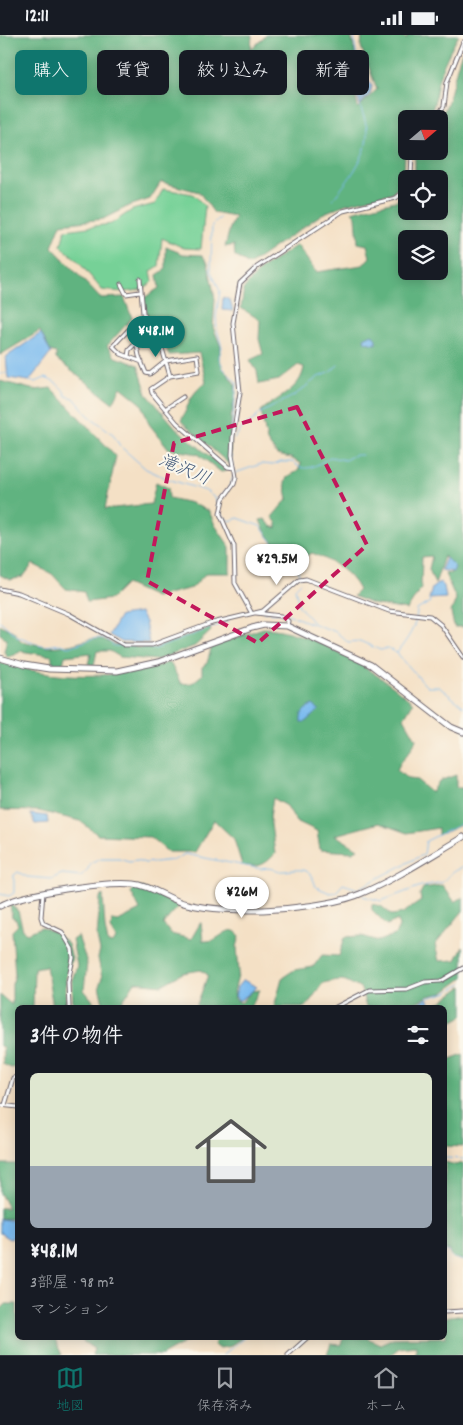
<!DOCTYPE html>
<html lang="ja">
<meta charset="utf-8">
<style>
body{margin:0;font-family:Dekko,"Klee One",sans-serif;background:#20242c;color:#f1f3f6;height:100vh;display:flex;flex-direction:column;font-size:19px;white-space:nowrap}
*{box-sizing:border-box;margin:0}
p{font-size:16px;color:#9ea1a6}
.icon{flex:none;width:28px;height:28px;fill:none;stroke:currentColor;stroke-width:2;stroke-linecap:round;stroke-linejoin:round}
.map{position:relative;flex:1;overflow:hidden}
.side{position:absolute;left:15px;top:970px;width:432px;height:335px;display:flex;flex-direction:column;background:#171b24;border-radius:8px;box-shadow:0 2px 12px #0003}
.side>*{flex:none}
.banner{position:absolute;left:15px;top:15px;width:434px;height:45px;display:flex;gap:10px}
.needle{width:32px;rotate:70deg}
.fabs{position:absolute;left:398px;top:75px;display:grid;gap:10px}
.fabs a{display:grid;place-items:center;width:50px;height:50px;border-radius:8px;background:#171b24;box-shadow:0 2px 12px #0003;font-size:25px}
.price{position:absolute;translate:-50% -42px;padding:0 11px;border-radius:18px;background:#fff;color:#222;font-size:16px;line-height:32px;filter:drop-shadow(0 1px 2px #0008)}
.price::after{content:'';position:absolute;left:50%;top:30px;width:15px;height:11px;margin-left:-8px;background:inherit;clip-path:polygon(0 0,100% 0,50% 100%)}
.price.selected{background:#0f766e;color:#fff}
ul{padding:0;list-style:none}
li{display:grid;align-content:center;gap:10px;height:265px;padding:0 15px}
li span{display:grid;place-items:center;height:155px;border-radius:8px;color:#555}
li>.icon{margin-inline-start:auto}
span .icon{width:90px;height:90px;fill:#fffc;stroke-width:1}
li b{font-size:21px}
h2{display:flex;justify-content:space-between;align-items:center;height:60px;padding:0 15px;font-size:21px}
.tag{padding:0 18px;border-radius:8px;background:#171b24;box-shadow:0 2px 12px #0003;font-size:18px;line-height:45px}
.tag.selected{background:#0f766e;color:#fff}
.status{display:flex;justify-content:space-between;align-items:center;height:35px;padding:0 25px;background:#171b24;direction:ltr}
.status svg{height:14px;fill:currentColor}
.tab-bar{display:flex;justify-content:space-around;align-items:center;height:70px;border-top:1px solid #363941;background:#171b24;font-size:14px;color:#9ea1a6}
.tab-bar a{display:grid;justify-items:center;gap:2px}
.tab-bar .selected{color:#0f766e}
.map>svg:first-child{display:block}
.green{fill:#76d197;stroke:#4c7a69}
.forest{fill:#60b380;stroke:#416a5e;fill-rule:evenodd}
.water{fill:#7bbbef;stroke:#4e6e95}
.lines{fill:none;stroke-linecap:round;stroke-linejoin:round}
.stream{stroke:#7bbbef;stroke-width:1}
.street-casing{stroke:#6c646b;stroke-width:5}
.secondary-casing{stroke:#6c646b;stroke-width:7}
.street{stroke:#fff;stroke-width:3}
.secondary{stroke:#fff;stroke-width:5}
.marked{fill:none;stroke:#c2185b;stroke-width:4;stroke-dasharray:10 6;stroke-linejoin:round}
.labels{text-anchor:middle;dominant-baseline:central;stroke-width:4;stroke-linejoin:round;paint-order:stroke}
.water-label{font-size:18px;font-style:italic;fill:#41587a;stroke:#fbf7ec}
</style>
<div class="status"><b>12:11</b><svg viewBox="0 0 49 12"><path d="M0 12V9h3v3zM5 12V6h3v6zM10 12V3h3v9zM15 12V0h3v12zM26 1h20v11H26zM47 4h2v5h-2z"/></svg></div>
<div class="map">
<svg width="463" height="1320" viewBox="0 0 463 1320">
<rect width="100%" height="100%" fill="#fbf7ec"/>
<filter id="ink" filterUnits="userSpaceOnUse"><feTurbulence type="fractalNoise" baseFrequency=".02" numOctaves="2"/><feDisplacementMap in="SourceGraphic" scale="10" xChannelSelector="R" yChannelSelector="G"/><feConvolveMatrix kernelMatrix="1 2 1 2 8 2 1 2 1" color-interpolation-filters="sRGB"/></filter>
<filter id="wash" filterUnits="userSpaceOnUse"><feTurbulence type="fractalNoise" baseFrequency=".0096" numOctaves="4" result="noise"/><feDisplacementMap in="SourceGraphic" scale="20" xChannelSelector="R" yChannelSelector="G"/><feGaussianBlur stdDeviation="1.12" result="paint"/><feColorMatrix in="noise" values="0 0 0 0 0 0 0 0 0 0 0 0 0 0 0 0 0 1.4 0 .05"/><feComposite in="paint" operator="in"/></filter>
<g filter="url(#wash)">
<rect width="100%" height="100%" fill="#f4e0c5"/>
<path class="green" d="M163 154 193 159 205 171 201 214 184 213 162 203 159 231 151 236 153 246C140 260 120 257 102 255L76 224 61 211 65 195 111 189 132 175 155 169Z"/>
<path class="forest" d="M0 0H252L251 15 266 0H351L356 23 353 51 358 73 377 54 361 12 362 0H402L407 5V0H459C451 14 442 31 438 47 435 61 436 72 426 84H406L404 146 392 158 346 169 322 179 249 230 235 221 234 210 225 212 230 193 235 182 214 178 199 157 161 147 150 164 129 171 103 184 61 189 52 212 100 263 124 262 132 283 107 311 115 322 138 330 147 359 176 393 227 436 221 437 198 419 169 414 149 389 142 369 121 352 113 368 56 324V318L50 316 40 296 0 320Z
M463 15V592H454L451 577 456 564 445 539 451 538 454 531 444 521 435 549 429 534 432 521 422 522 421 553 407 575 372 569 353 561 359 555C350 537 331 525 312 518L296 528C282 517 266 503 260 485L265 484 271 491 277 493V488L272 482C274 480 285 466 288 464L285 448 287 442 298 436 301 429 291 423 277 420 267 406 261 376C277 362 301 355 304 332L298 330 279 345 259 349 257 336 250 325 263 319 259 304 260 285 241 273 244 253 261 234 297 210 316 237 363 230 370 222 367 210 358 208 356 181 352 177 395 166 406 160V176H439V144H415V116H439V84C452 68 453 36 463 15ZM406 204H439V236H406Z
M166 212 183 219 202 220 208 228 215 264 213 292 221 312 219 322 223 333 235 349 236 357 231 382 230 430 181 386C191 366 187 363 206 347L199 318 169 320 161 301 148 283 144 263 159 253 157 240 166 234Z
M0 346 35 355 51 353 116 421 105 474 151 469 156 447 168 453 169 463 191 468 209 476 215 490 230 512V538H206L192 553 155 562 126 549 111 564 87 567 84 557 66 554 52 539 33 529 23 542 10 545 0 540Z
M0 590 13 596 21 606 48 612 70 610 91 604H102L113 609 151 614 207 594 210 593 211 596 195 611 156 625 120 622 110 616H97L94 630 88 629 91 618 65 621 63 629 55 630 52 628V621L20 616 7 622 4 616 7 604 0 599Z
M263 593C307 593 381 639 413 668L404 683 416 704C411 719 402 722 397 735L408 744 417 745 432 758 439 746 456 740V752H463V789L438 800V793L407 798 379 788 335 800 358 814 353 817 320 815 317 796 296 786 287 771 273 763 270 782 275 819C264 831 257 833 242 830L234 804 214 785 195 817H168L150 802 98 800 80 786 39 776 0 775V627C55 645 116 645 170 627L181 649 192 648 202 640V632L207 628 212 611Z
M442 850 455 867 463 862V876L435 910 439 926 456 925 463 911V943L443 958 428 961 406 972H366L361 954C342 944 346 943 323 948L306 972H274L282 943 294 935 313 932 322 920 339 921 345 902 362 901 379 906 395 900 399 892 398 885 387 890 372 875V869L381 871 392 880 403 878 421 866 420 859 423 853Z
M134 851 143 853 179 871 163 889 171 899 191 904 201 887 203 906C206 906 212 906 215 904 224 900 231 889 240 901L237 912 239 937 234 957 235 964 241 968 252 956 260 955 250 972H196L208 940 201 935 183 938 162 950 135 947 119 972H99L103 968 99 951 102 943 98 923 100 916 97 902 100 863 103 860 105 893 108 908 113 909 116 904 111 893 112 885 118 886 140 875 131 857Z
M10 869 18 876 23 895 28 898 41 892 55 898 68 909 72 923 66 942V972H53L46 931 34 933 33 972H18L17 1032 11 1033 3 1029V1012L0 1011V960L12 970V949L15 940 12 896 18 890 16 885 12 883Z
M78 901 87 928 84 955 98 972H73L72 945 77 931 72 905Z
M463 951V981L448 989 445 997V972H434Z
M463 1019V1112L445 1111V1026Z
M445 1127 456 1130 463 1128V1225L453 1223 449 1215 445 1216Z
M0 1129H17V1184L0 1183V1173H8L0 1158Z
M6 1269H17L18 1302 54 1303 62 1320H0V1275Z
M463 1280V1320H416V1311L399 1313 390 1320H327L331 1309 341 1310 343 1303H367L380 1309 393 1303 445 1302V1283Z
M193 1303 162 1320H92L94 1314 78 1303Z
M217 1303V1302L242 1303 228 1312 219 1313 214 1310Z"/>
<path class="water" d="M359 46H368L372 51 370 59 360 70 357 61Z
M223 262 230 265 233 276 222 275Z
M41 298 51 318 29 346 8 343 6 322Z
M372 299 376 304V309L365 307 364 303Z
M446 523 455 532 453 537 441 535Z
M440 547 444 551 446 563 429 564 432 553Z
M140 578 145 587 149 608 122 607 109 600 120 581Z
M313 670 319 675 305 687H301C300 677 305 674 313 670Z
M30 779 47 781 48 788 35 789Z
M243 945 257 952 241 965H238L235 961 237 952Z
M427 963 430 968 429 972H411Z
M0 1184 17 1186V1201L9 1204 0 1198Z"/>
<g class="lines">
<path class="stream" d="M354 0 359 46
M333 164C348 146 368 121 367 97 367 88 362 78 360 70
M220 183 212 190 211 236 220 256 216 282 217 295 222 312 219 322 223 333 237 348 231 402
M0 339 8 338
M29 346 36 347 45 343C53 346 63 351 66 361L74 363 88 380 113 399 120 411 146 434 168 444 206 456 216 464C216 472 223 484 230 486L238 483 260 491 280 517 296 530 300 543
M234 404 243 392 256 383 257 380 295 360 318 342 329 338 338 330
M231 421 233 436
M235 438 261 429 273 430 280 427H293C305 440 318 429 330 422L345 425 354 420H362
M217 464 229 452 234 440
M301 547 295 553 299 571 314 589 336 597 348 607 360 606 380 615 388 614 397 618 427 652H439L463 671
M264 577 285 578 312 589
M0 586 17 601 44 611 60 609 68 612 96 603H105L114 611H134
M141 612 155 614 229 586
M397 618C407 604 417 592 417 575L430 567 429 564
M0 859 9 861 14 858V840L18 837 27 842 51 844 62 839 81 841 88 834 90 828 101 823H119L129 826 137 825 145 828 174 825 185 819 261 834C275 831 275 837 285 836 303 834 310 832 316 852L330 858 336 857 343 849 358 854 424 819 426 806 463 788
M363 861 381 866 421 851 443 847C449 840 452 836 463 832
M427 963 446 958 463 948
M445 1123 463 1124
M445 1217 448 1216 453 1223 463 1226
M223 1320 245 1302"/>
</g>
</g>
<g filter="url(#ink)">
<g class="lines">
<g class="street-casing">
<path id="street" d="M436 84 444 71 447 47 463 7
M411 144 412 116
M140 244 143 278 159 303 170 341
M121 249 126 259 140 257
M147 286 133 290 139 321 146 338 150 339 166 326 197 321 199 336 170 341 151 354 152 358 177 388 228 432 234 433
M133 290 113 311 121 319 142 327
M128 322 129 315 136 308
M165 374 183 362
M0 554 19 558 69 579 124 610H152L212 588 263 576 299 545 306 544 389 576 430 581 441 590 463 622
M251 577 235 548 234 511 220 479 223 464 234 449 236 442 232 420 233 401 240 357 233 288 240 248 257 232 343 176 396 163 406 155
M256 578 281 581 288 586 287 591
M43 858 41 882 43 888 62 897 72 914 73 923 68 947 69 972
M336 972 369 955 407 954 425 947 441 946 463 933
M0 1070 18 1072
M5 1070 13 1043 18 1042
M445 1277 463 1276
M288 1320 308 1302"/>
</g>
<g class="secondary-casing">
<path id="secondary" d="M0 623 24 630 49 634 117 636 158 627 252 593 264 590 287 591 371 630 451 692 463 697
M0 871C22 858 108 846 134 849 153 851 169 865 187 869 210 875 239 875 263 875 288 874 337 869 360 859 396 844 429 822 463 802"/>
</g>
<use href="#street" class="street"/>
<use href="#secondary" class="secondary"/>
</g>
</g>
<path class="marked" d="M297 372 367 510 258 608 147 546 174 408Z"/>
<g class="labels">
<g class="water-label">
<text transform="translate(184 436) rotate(23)">滝沢川</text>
</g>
</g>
</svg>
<div class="fabs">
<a><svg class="needle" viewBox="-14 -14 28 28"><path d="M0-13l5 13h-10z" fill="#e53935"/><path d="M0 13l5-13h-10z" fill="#9ea1a6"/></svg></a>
<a><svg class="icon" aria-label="locate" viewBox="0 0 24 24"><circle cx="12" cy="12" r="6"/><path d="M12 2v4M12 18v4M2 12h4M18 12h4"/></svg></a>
<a><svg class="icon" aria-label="layers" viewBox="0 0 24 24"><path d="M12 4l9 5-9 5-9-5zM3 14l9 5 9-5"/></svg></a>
</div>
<b class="price selected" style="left:156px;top:323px">¥48.1M</b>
<b class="price" style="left:277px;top:551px">¥29.5M</b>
<b class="price" style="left:242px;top:884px">¥26M</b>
<div class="banner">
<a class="tag selected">購入</a>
<a class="tag">賃貸</a>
<a class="tag">絞り込み</a>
<a class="tag">新着</a>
</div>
<section class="side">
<h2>3件の物件<svg class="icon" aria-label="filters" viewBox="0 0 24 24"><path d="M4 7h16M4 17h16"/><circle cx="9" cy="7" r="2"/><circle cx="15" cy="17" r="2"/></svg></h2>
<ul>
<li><span style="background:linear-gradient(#dfe7d0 60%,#9aa5b1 0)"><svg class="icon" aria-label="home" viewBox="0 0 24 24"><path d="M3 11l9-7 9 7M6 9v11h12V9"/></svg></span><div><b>¥48.1M</b><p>3部屋 · 98 m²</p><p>マンション</p></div></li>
</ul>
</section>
</div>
<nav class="tab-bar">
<a class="selected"><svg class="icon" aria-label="map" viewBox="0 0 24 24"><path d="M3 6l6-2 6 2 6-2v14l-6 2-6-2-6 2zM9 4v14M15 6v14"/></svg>地図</a>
<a><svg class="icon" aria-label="saved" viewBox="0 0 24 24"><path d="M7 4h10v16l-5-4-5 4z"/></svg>保存済み</a>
<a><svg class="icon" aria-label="home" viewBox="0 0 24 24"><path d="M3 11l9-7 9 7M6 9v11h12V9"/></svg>ホーム</a>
</nav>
